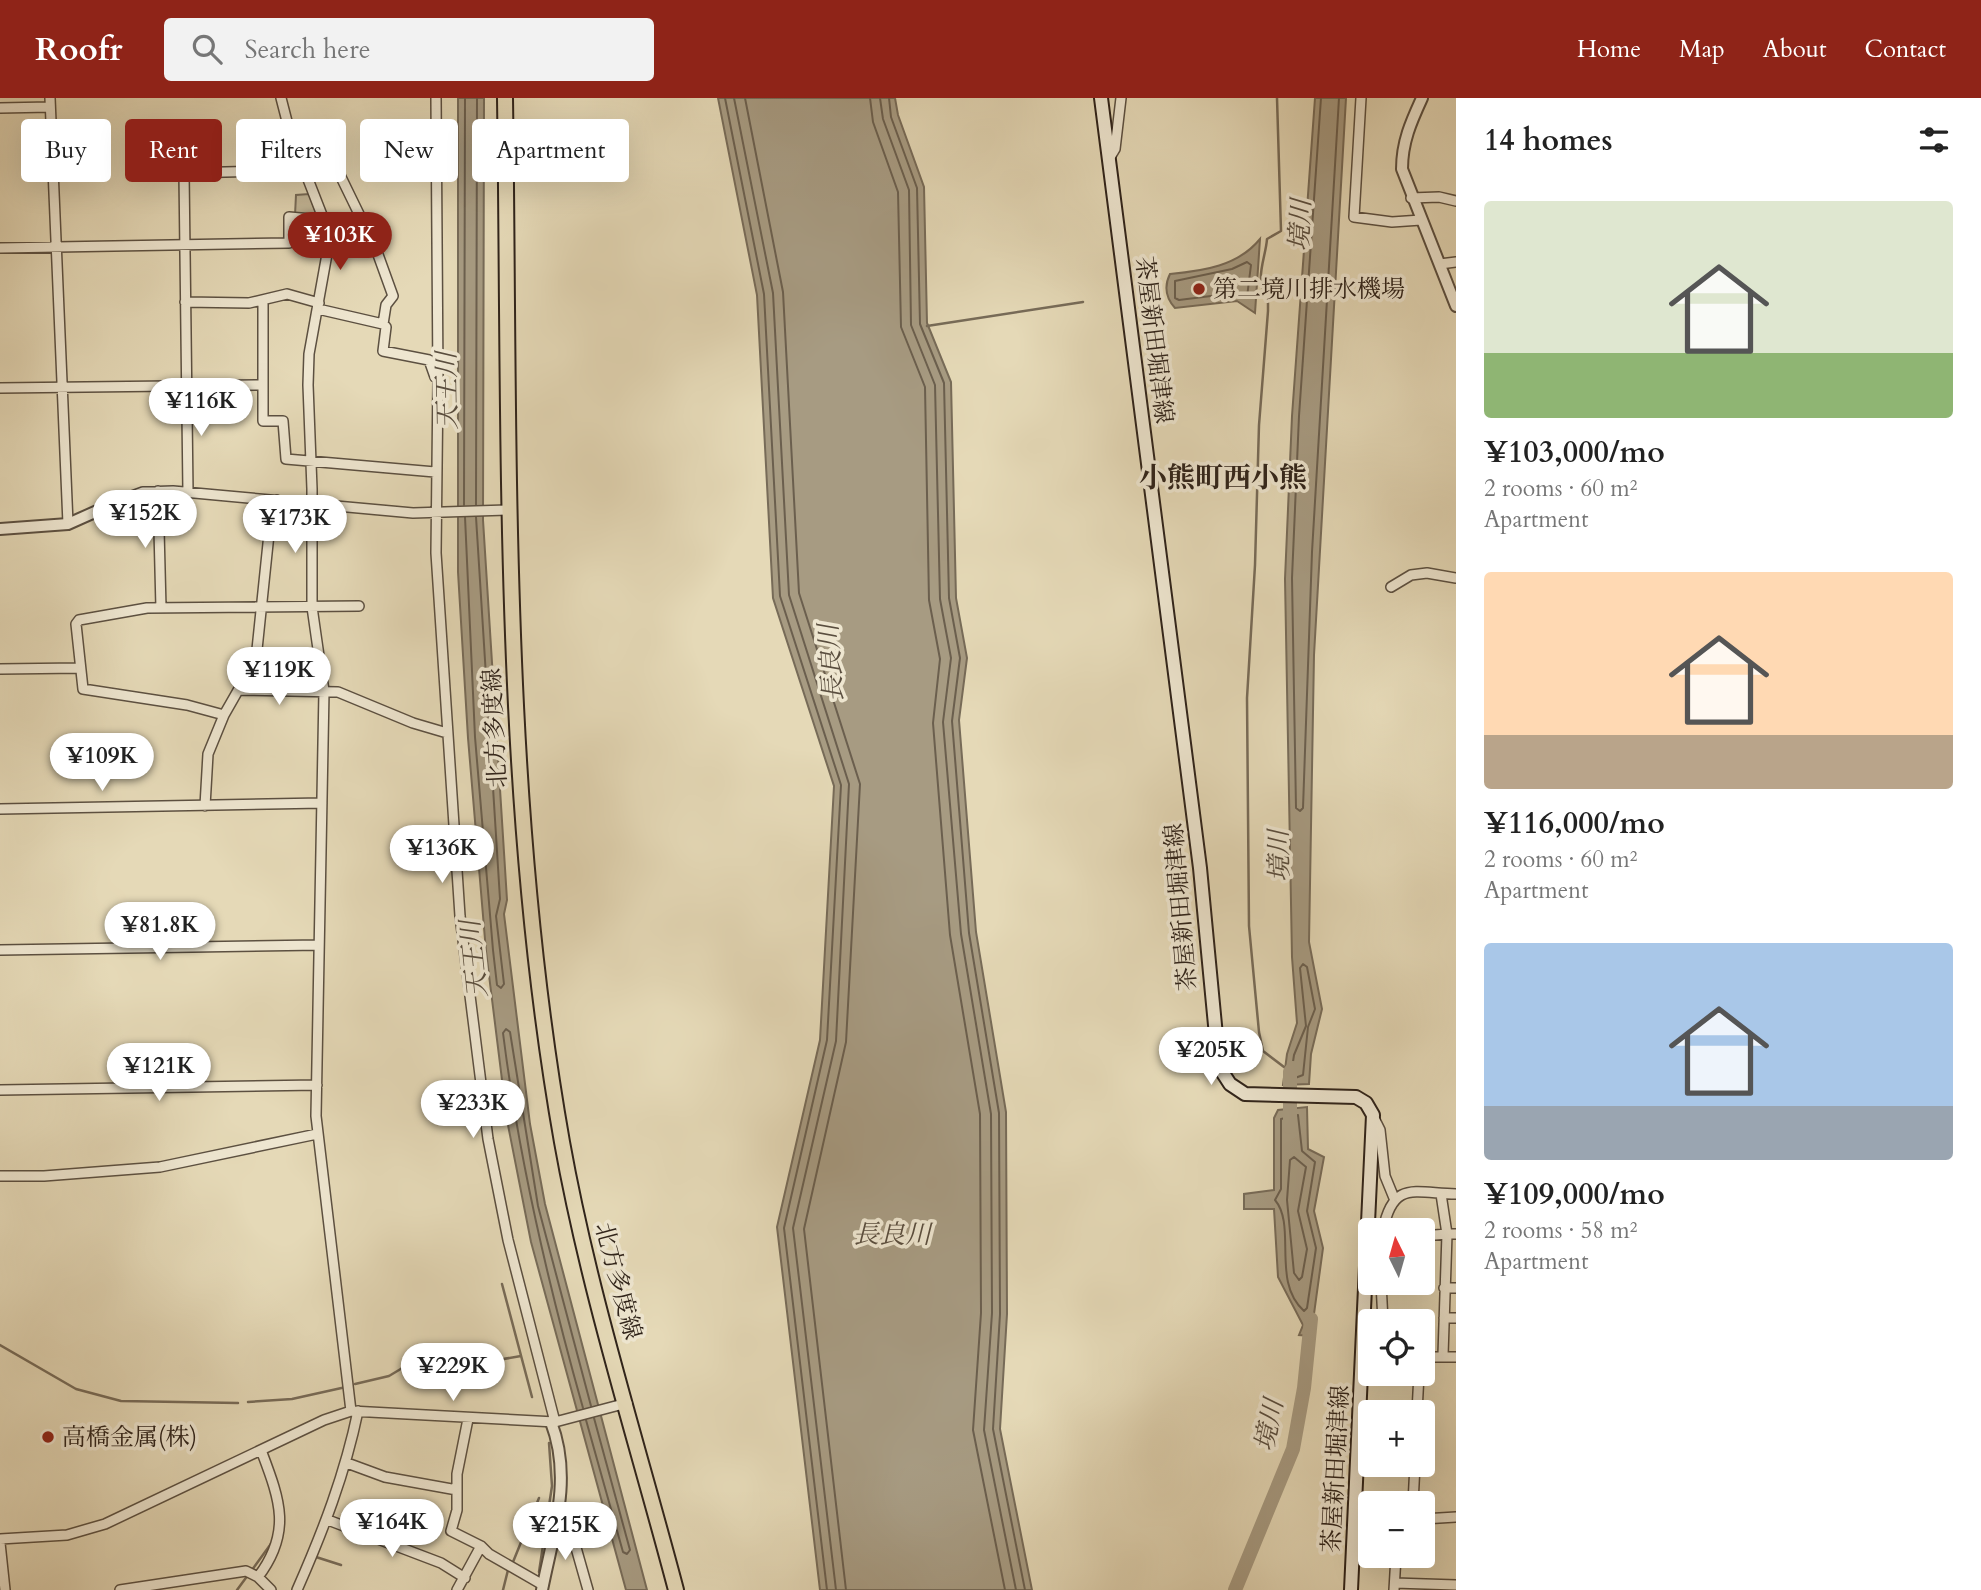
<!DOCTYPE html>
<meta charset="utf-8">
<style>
body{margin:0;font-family:Cardo,"Noto Serif JP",serif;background:#f2f2f2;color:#222;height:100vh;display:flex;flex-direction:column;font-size:26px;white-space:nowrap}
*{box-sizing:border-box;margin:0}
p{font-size:23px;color:#767676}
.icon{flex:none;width:38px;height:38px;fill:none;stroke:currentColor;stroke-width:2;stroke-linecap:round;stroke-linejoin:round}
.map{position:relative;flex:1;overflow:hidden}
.sheet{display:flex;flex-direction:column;background:#fff;width:525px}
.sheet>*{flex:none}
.top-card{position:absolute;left:21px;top:21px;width:665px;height:63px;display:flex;gap:14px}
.needle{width:46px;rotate:355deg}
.tools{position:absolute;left:1358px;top:1120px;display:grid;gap:14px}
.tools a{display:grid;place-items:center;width:77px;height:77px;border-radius:7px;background:#fff;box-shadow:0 7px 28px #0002;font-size:35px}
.price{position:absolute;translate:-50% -60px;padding:0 16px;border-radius:24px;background:#fff;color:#222;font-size:23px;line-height:46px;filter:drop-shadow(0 2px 4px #0008)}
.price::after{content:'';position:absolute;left:50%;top:42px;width:21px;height:16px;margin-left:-10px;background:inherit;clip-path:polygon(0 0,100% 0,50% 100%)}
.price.on{background:#8f2418;color:#fff}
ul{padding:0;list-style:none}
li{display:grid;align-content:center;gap:14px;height:371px;padding:0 28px}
li span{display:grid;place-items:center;height:217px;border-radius:7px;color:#555}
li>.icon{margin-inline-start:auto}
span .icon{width:126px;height:126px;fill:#fffc;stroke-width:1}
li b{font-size:30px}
h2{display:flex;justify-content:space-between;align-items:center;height:84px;padding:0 28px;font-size:30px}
.chip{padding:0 24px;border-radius:7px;background:#fff;box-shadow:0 7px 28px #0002;font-size:24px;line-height:63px}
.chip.on{background:#8f2418;color:#fff}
header{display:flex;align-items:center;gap:42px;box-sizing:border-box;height:98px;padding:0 35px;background:#8f2418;color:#fff}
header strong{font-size:33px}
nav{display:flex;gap:38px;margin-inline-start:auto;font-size:24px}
.search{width:490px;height:63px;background:#f2f2f2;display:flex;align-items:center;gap:18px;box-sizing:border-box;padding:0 24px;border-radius:7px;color:#767676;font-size:26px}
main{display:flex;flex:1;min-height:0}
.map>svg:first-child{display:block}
.green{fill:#c6ba9c;stroke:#7a6e5b;stroke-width:2}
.water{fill:#a79b82;stroke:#776b58;stroke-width:2}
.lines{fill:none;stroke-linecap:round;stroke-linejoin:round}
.shore{stroke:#6b5f4e;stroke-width:2}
.stream{stroke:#776b58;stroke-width:2.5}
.river{stroke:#a79b82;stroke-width:14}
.minor-casing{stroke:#5c5041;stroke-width:12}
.tertiary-casing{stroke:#5c5041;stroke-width:14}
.secondary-casing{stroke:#2f231a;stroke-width:16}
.primary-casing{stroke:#2f231a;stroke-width:18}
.minor{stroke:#eee6d0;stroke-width:9}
.tertiary{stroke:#eee6d0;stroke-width:10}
.secondary{stroke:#eee6d0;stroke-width:12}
.primary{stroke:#e5d9b7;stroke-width:14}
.poi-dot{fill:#8f2418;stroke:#eee6d0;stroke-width:2.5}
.labels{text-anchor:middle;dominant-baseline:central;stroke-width:7;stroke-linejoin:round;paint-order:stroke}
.poi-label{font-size:24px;fill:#2f231a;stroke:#eee6d0;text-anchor:start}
.street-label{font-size:24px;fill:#2f231a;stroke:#eee6d0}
.water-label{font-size:26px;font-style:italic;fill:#594d3e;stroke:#eee6d0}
.quarter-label{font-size:28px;font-weight:bold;fill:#2f231a;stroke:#eee6d0}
</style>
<header>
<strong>Roofr</strong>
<div class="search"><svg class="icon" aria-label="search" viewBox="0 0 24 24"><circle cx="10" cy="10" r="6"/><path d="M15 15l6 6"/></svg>Search here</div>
<nav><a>Home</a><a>Map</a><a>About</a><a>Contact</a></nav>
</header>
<main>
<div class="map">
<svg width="1456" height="1492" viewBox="0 0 1456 1492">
<rect width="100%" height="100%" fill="#e5d9b7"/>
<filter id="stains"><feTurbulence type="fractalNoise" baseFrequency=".00286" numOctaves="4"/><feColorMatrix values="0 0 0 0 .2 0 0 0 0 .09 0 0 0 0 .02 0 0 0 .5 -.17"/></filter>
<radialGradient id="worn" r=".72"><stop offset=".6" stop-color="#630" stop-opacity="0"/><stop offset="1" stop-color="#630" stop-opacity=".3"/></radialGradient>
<path class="green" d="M309 96 318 120 295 117 296 97Z"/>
<path class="water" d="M458 0H484L483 422 507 802 504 816 530 1026 545 1106 647 1492H626L531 1144 507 1022 486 853 468 640 458 474Z
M718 0H895L898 17 924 89 927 225 951 284 956 500 967 560 959 622 976 834 1006 1014 1007 1216 1000 1331 1032 1492H820L777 1129 820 942 834 688 773 500 757 197Z
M1315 0H1346L1314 557 1309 844 1322 911 1311 956 1309 986 1283 987 1287 956 1297 925 1292 859 1285 481 1292 318Z
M1260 141 1255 215 1237 203 1175 210C1166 200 1164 188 1170 176 1203 173 1238 168 1260 141Z
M1307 1009 1308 1051 1324 1059 1314 1113 1323 1150 1311 1238 1299 1237 1303 1227 1278 1179 1274 1111H1244V1096L1274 1092V1020L1278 1012Z"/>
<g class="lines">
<path class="shore" d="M725 0 764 196 780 498 841 687 827 942 784 1130 827 1492
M734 0 773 195 789 497 849 686 836 943 793 1130 836 1492
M745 0 783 194 799 495 860 686 846 944 804 1131 846 1492
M870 0 873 24 898 94 901 229 925 289 929 502 940 561 933 625 950 837 980 1016 981 1215 973 1332 1005 1492
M880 0 883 21 909 92 911 227 935 287 940 501 951 560 943 624 961 836 991 1016 992 1215 984 1332 1016 1492
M889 0 891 19 917 90 920 226 944 285 949 500 960 560 952 623 969 835 999 1015 1000 1216 993 1331 1025 1492
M1321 0 1299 318 1292 480 1296 710 1300 713 1303 710 1312 454 1339 0
M1247 164 1251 167 1247 199 1227 196 1179 202 1175 200V183L1232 171Z
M464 407 465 0
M476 407 477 0
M465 419 475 639 493 852 497 887 501 890 504 886 496 818 500 801 476 419
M1303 866 1307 869 1315 911 1308 929 1303 977 1295 980 1291 977 1294 957 1306 928 1300 870Z
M1298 1017 1302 1053 1315 1064 1307 1113 1316 1150 1307 1210 1304 1213C1271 1184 1297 1128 1275 1102L1281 1091V1021Z
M1294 1059 1306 1069 1298 1113 1307 1151 1302 1179 1299 1182 1294 1175 1287 1102 1290 1062Z
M583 1310C548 1186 519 1063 503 935L506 931 510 934 538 1108 591 1308
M586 1322 623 1454 627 1456 630 1452 594 1320"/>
<path class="stream" d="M1277 0 1281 133 1267 141C1266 159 1253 184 1268 198V213L1259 327 1255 467 1247 600 1249 828 1259 934 1263 953 1288 972
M927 228 1083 204
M502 1186 532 1299
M0 1247 76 1291 121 1303 238 1305
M355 1286 389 1278 414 1263 462 1268 521 1258
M248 1304 292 1301 346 1289
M316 1459 341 1467
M513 1464 539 1400
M252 1472 273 1443
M539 1474 552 1388 549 1345
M237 1492 248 1477
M503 1492 508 1472"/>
<path class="river" d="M1290 1029V974L1293 970
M1235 1492 1293 1351 1304 1290 1311 1221"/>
<g class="minor-casing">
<path id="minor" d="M50 0 68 426
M281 0 290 35 327 130 329 145 309 256 308 287 312 391V509L324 593 316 1018 351 1313
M436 0 438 283 436 455 460 818 488 1041 508 1142 555 1324
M1361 0 1354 119 1392 124 1421 122
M0 10 50 9
M1109 61 1115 51 1121 0
M305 75 340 77 376 151 393 198 386 207 383 226
M1411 100 1439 99 1456 103
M0 150 289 145V119L324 122
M1440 166 1456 164
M263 203V323H283L286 361 435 374
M185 204 249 205 287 196 319 205
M318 211 383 226 386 229 383 253 429 262 435 279
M0 290 262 287
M158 393 161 510
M188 394 184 75 304 72
M124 401 143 394 173 393 413 415 507 412
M1391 489 1411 477 1427 475 1456 480
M0 571 80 570
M240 592 338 594 413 625 447 635
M224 617 187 607 83 591 76 526 79 522 147 510 359 508
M205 708 208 656 224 617 256 561 269 436 277 402
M0 711 322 705
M0 852 319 847
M0 992 317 987
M1373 1018 1380 1032 1385 1078 1394 1100
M0 1078H44L160 1069 317 1036
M1441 1096 1447 1136H1456
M1383 1132C1393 1082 1414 1095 1456 1096
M1423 1138 1447 1136 1443 1257
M1381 1185 1383 1223
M1444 1190H1456
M1444 1220H1456
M1423 1259H1456
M1417 1314 1419 1276
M468 1321 457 1376V1412L451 1433 481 1448
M347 1365 385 1379 457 1392
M1413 1405 1415 1367
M1423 1421 1456 1419
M328 1422 441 1465 465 1480
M556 1422 569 1425 588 1492
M0 1441 67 1437 105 1426 324 1322 351 1313 555 1324 627 1305
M0 1445 5 1492
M258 1479C293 1433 279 1400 261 1352
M1395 1485 1456 1487
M120 1492 246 1473 258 1479 271 1492
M297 1492C323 1433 345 1376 358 1313
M457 1492 481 1448 489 1456 543 1487
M1394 1492 1396 1458"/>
</g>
<g class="tertiary-casing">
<path id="tertiary" d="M1422 0C1411 24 1402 44 1402 71L1456 208
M0 431 68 426 124 401
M542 1492C553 1436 573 1381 551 1324"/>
</g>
<g class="secondary-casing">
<path id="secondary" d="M1101 0 1200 770 1219 969 1230 986 1245 996 1356 999 1366 1005 1373 1017 1351 1492"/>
</g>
<g class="primary-casing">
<path id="primary" d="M505 0C510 348 501 699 562 1044 589 1195 637 1344 676 1492"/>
</g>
<use href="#minor" class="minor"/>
<use href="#tertiary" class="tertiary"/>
<use href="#secondary" class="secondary"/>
<use href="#primary" class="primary"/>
</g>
<g class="poi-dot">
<circle cx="1199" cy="191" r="7"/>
<circle cx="48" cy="1339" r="7"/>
</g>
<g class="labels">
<g class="poi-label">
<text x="1213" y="191">第二境川排水機場</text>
<text x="62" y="1339">高橋金属(株)</text>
</g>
<g class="street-label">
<text transform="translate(1154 242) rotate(83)">茶屋新田堀津線</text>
<text transform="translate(495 630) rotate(-93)">北方多度線</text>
<text transform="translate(1181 809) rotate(-95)">茶屋新田堀津線</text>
<text transform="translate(618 1183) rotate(75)">北方多度線</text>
<text transform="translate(1336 1371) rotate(-87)">茶屋新田堀津線</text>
</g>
<g class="water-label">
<text transform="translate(1300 127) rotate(-87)">境川</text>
<text transform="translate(447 293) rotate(-91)">天王川</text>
<text transform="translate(831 565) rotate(-94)">長良川</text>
<text transform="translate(1279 758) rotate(-91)">境川</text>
<text transform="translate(474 861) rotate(-96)">天王川</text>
<text x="892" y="1136">長良川</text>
<text transform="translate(1269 1327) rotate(-78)">境川</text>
</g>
<g class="quarter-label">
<text x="1223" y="380">小熊町西小熊</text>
</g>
</g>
<rect width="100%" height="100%" filter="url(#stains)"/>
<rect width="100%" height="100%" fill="url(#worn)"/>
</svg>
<div class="tools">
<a><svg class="needle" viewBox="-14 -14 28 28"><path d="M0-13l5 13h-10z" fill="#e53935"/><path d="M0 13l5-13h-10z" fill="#767676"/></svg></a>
<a><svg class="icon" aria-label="locate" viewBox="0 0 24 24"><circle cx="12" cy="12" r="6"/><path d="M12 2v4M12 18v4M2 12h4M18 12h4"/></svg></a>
<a>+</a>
<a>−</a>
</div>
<b class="price on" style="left:340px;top:174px">¥103K</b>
<b class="price" style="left:201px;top:340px">¥116K</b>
<b class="price" style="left:145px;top:452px">¥152K</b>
<b class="price" style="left:295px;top:457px">¥173K</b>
<b class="price" style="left:279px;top:609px">¥119K</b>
<b class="price" style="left:102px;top:695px">¥109K</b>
<b class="price" style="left:442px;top:787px">¥136K</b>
<b class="price" style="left:160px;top:864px">¥81.8K</b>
<b class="price" style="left:1211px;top:989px">¥205K</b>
<b class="price" style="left:159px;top:1005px">¥121K</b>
<b class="price" style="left:473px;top:1042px">¥233K</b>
<b class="price" style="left:453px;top:1305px">¥229K</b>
<b class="price" style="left:392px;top:1461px">¥164K</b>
<b class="price" style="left:565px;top:1464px">¥215K</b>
<div class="top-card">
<a class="chip">Buy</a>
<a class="chip on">Rent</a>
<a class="chip">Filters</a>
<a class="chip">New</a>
<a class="chip">Apartment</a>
</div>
</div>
<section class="sheet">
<h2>14 homes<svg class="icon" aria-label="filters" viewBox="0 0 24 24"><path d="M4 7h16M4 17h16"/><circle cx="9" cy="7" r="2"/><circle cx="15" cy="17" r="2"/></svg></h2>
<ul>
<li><span style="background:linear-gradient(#dfe7d0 70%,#8fb573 0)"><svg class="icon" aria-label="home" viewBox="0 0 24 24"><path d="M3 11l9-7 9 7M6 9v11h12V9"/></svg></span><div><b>¥103,000/mo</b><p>2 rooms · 60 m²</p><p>Apartment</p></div></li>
<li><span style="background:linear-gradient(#ffd9b3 75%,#b9a48a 0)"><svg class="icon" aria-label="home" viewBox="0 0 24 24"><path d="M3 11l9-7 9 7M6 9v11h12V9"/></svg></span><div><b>¥116,000/mo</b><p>2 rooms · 60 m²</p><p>Apartment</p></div></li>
<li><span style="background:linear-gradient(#a9c7e8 75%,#9aa5b1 0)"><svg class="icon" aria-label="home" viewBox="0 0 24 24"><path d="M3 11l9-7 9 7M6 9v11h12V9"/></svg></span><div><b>¥109,000/mo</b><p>2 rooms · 58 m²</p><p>Apartment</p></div></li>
</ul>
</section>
</main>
